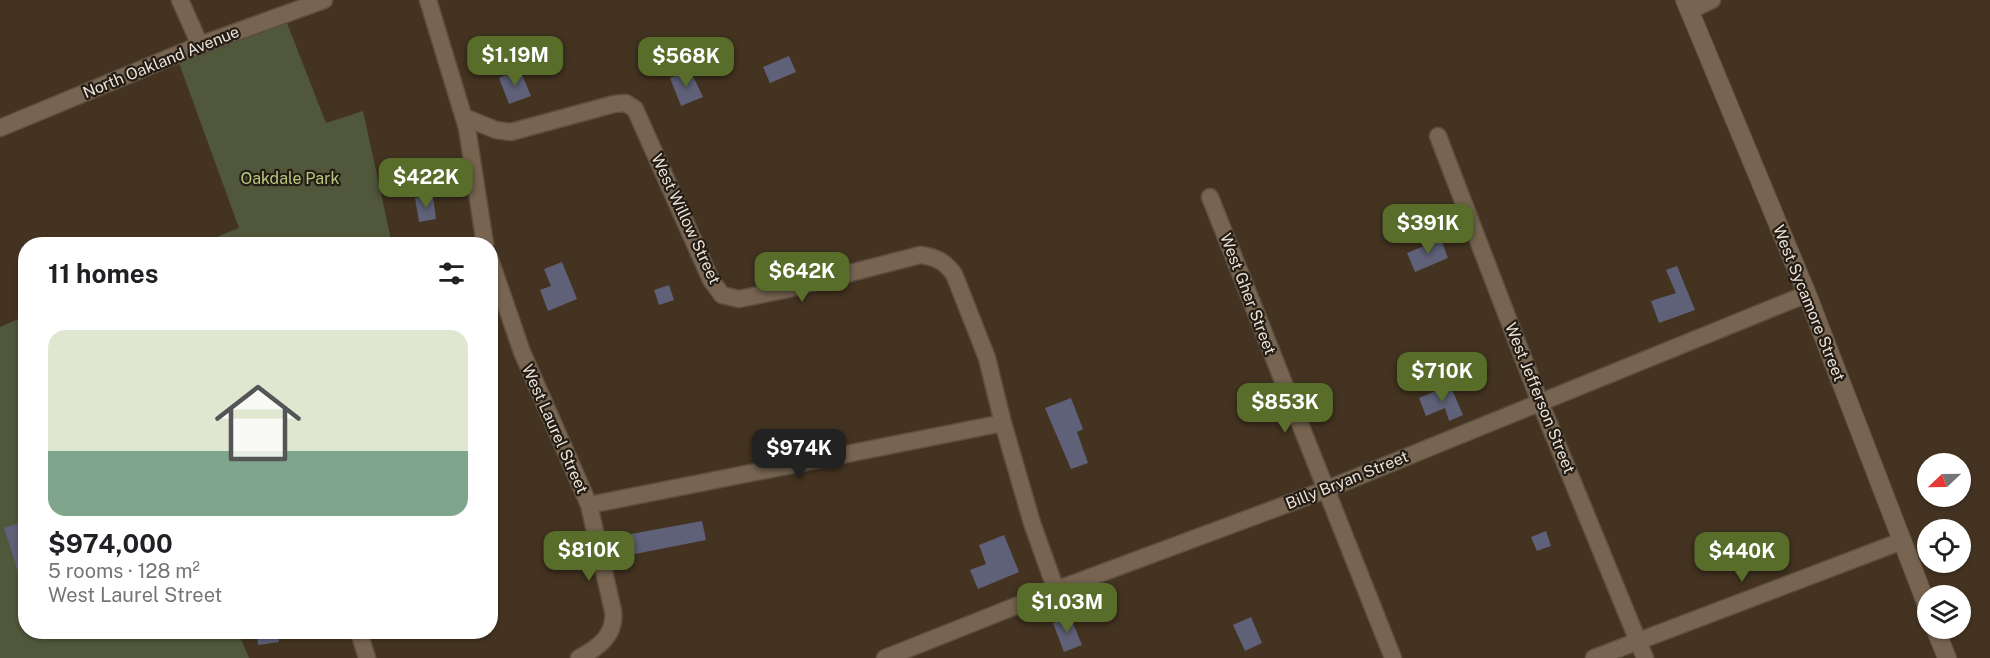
<!DOCTYPE html>
<meta charset="utf-8">
<style>
body{margin:0;font-family:"Public Sans",sans-serif;background:#f6f6f6;color:#202124;height:100vh;display:flex;flex-direction:column;font-size:22px;white-space:nowrap}
*{box-sizing:border-box;margin:0}
p{font-size:20px;color:#757577}
.icon{flex:none;width:33px;height:33px;fill:none;stroke:currentColor;stroke-width:2;stroke-linecap:round;stroke-linejoin:round}
.map{position:relative;flex:1;overflow:hidden}
.drawer{position:absolute;left:18px;top:237px;width:480px;height:402px;display:flex;flex-direction:column;background:#fff;border-radius:24px;box-shadow:0 2px 4px #0004}
.drawer>*{flex:none}
.needle{width:39px;rotate:248deg}
.controls{position:absolute;left:1917px;top:453px;display:grid;gap:12px}
.controls a{display:grid;place-items:center;width:54px;height:54px;border-radius:50%;background:#fff;box-shadow:0 2px 4px #0004;font-size:30px}
.price{position:absolute;translate:-50% -51px;padding:0 14px;border-radius:12px;background:#586d29;color:#fff;font-size:20px;line-height:39px;filter:drop-shadow(0 2px 3px #0008)}
.price::after{content:'';position:absolute;left:50%;top:36px;width:18px;height:14px;margin-left:-9px;background:inherit;clip-path:polygon(0 0,100% 0,50% 100%)}
.price.on{background:#222;color:#fff}
ul{padding:0;list-style:none}
li{display:grid;align-content:center;gap:12px;height:318px;padding:0 30px}
li span{display:grid;place-items:center;height:186px;border-radius:18px;color:#555}
li>.icon{margin-inline-start:auto}
span .icon{width:108px;height:108px;fill:#fffc;stroke-width:1}
li b{font-size:26px}
h2{display:flex;justify-content:space-between;align-items:center;height:72px;padding:0 30px;font-size:26px}
.map>svg:first-child{display:block}
.green{fill:#50573b}
.building{fill:#5f6179}
.lines{fill:none;stroke-linecap:round;stroke-linejoin:round}
.minor-casing{stroke:#5c4f3f;stroke-width:19}
.tertiary-casing{stroke:#5c4f3f;stroke-width:20}
.minor{stroke:#776551;stroke-width:16}
.tertiary{stroke:#776551;stroke-width:18}
.labels{text-anchor:middle;dominant-baseline:central;stroke-width:4.5;stroke-linejoin:round;paint-order:stroke}
.street-label{font-size:16px;fill:#ece2d7;stroke:#241d15}
.park-label{font-size:16px;fill:#b7c97e;stroke:#241d15}
</style>
<div class="map">
<svg width="1990" height="658" viewBox="0 0 1990 658">
<rect width="100%" height="100%" fill="#443321"/>
<path class="green" d="M287 23 326 123 363 111 392 244H199L239 228 179 63Z
M25 316 26 632H238L249 658H0V327Z"/>
<path class="building" d="M789 56 796 72 770 83 763 67Z
M520 70 531 96 509 104 499 78Z
M690 70 703 97 681 106 670 78Z
M433 196 436 219 419 222 415 198Z
M1441 239 1448 258 1415 272 1407 253Z
M562 262 577 299 548 311 540 290 551 286 544 269Z
M1677 266 1695 310 1659 323 1651 301 1676 293 1666 270Z
M669 285 674 300 659 305 654 290Z
M1450 385 1463 415 1449 421 1445 408 1426 416 1419 398Z
M1071 398 1083 429 1077 432 1088 463 1071 469 1045 408Z
M26 521V586L23 587 4 528Z
M702 521 706 540 635 554 631 534Z
M1546 531 1551 546 1537 551 1531 537Z
M1004 535 1019 572 978 589 970 570 986 564 979 545Z
M1070 616 1082 645 1064 652 1053 623Z
M1251 617 1262 643 1245 651 1233 625Z
M257 632H278L279 642 258 645Z"/>
<g class="lines">
<g class="minor-casing">
<path id="minor" d="M180 0 200 45
M428 0 467 128 485 244
M1689 11 1712 0
M464 117 496 130 511 132 614 104 626 103 635 109 711 280 722 295 739 299 784 290 920 255C936 257 944 261 954 274L987 358 1003 423 1032 523 1056 590
M0 128 200 45 324 0
M1438 136 1540 402 1645 658
M1210 197 1393 658
M490 259 522 352 589 505 613 611C616 635 599 647 579 658
M589 505 1003 423
M359 632 367 658
M885 658 1056 590 1325 490 1807 294
M1594 658 1902 541"/>
</g>
<g class="tertiary-casing">
<path id="tertiary" d="M1685 0 1807 294 1928 608
M1935 628 1947 658"/>
</g>
<use href="#minor" class="minor"/>
<use href="#tertiary" class="tertiary"/>
</g>
<g class="labels">
<g class="street-label">
<text transform="translate(161 62) rotate(-22)">North Oakland Avenue</text>
<text transform="translate(686 219) rotate(65)">West Willow Street</text>
<text transform="translate(1248 294) rotate(69)">West Gher Street</text>
<text transform="translate(1809 303) rotate(68)">West Sycamore Street</text>
<text transform="translate(1540 398) rotate(68)">West Jefferson Street</text>
<text transform="translate(555 429) rotate(66)">West Laurel Street</text>
<text transform="translate(1347 480) rotate(-22)">Billy Bryan Street</text>
</g>
<g class="park-label">
<text x="290" y="178">Oakdale Park</text>
</g>
</g>
</svg>
<div class="controls">
<a><svg class="needle" viewBox="-14 -14 28 28"><path d="M0-13l5 13h-10z" fill="#e53935"/><path d="M0 13l5-13h-10z" fill="#757577"/></svg></a>
<a><svg class="icon" aria-label="locate" viewBox="0 0 24 24"><circle cx="12" cy="12" r="6"/><path d="M12 2v4M12 18v4M2 12h4M18 12h4"/></svg></a>
<a><svg class="icon" aria-label="layers" viewBox="0 0 24 24"><path d="M12 4l9 5-9 5-9-5zM3 14l9 5 9-5"/></svg></a>
</div>
<b class="price" style="left:515px;top:87px">$1.19M</b>
<b class="price" style="left:686px;top:88px">$568K</b>
<b class="price" style="left:426px;top:209px">$422K</b>
<b class="price" style="left:1428px;top:255px">$391K</b>
<b class="price" style="left:802px;top:303px">$642K</b>
<b class="price" style="left:1442px;top:403px">$710K</b>
<b class="price" style="left:1285px;top:434px">$853K</b>
<b class="price on" style="left:799px;top:480px">$974K</b>
<b class="price" style="left:589px;top:582px">$810K</b>
<b class="price" style="left:1742px;top:583px">$440K</b>
<b class="price" style="left:1067px;top:634px">$1.03M</b>
<section class="drawer">
<h2>11 homes<svg class="icon" aria-label="filters" viewBox="0 0 24 24"><path d="M4 7h16M4 17h16"/><circle cx="9" cy="7" r="2"/><circle cx="15" cy="17" r="2"/></svg></h2>
<ul>
<li><span style="background:linear-gradient(#dfe7d0 65%,#7fa58c 0)"><svg class="icon" aria-label="home" viewBox="0 0 24 24"><path d="M3 11l9-7 9 7M6 9v11h12V9"/></svg></span><div><b>$974,000</b><p>5 rooms · 128 m²</p><p>West Laurel Street</p></div></li>
</ul>
</section>
</div>
